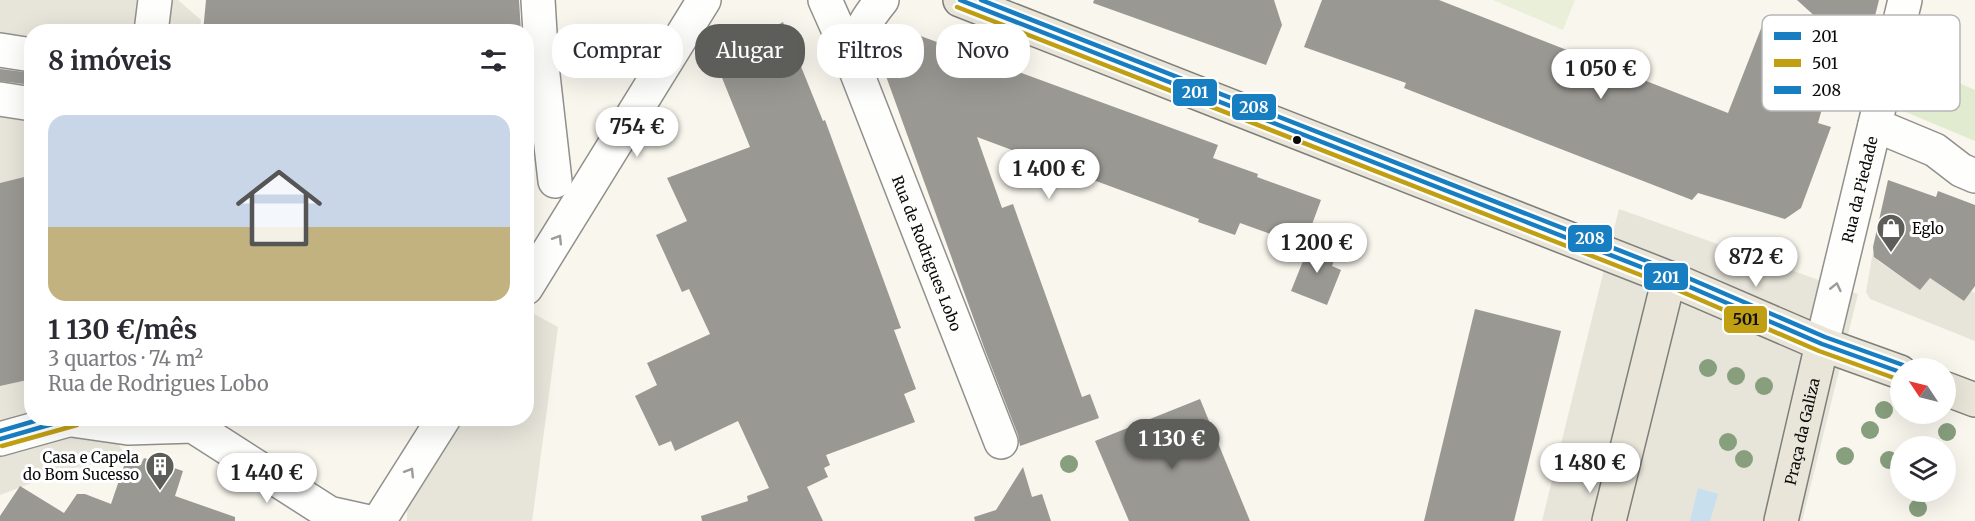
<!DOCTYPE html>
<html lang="pt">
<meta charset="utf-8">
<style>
body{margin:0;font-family:Merriweather,serif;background:#f2f2f3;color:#2b2b33;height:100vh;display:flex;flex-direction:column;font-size:22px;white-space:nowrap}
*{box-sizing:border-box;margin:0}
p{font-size:20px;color:#7c7c81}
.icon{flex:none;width:33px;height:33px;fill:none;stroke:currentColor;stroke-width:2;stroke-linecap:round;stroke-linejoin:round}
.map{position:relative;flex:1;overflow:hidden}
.panel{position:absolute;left:24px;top:24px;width:510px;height:402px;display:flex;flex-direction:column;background:#fff;border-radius:24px;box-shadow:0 6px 24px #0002}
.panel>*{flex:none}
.banner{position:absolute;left:552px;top:24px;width:570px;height:54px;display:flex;gap:12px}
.needle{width:39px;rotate:305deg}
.controls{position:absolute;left:1890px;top:358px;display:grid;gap:12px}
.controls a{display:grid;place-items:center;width:66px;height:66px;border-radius:50%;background:#fff;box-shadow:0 6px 24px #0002;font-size:30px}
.price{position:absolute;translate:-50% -51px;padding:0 14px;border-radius:21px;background:#fff;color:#222;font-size:20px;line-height:39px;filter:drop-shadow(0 2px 3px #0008)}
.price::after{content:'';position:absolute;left:50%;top:36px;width:18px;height:14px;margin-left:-9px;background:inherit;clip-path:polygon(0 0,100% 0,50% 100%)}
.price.active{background:#5d5d59;color:#fff}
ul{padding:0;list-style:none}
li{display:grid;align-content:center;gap:12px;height:318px;padding:0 24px}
li span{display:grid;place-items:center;height:186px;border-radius:18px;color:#555}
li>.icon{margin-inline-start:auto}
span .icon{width:108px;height:108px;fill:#fffc;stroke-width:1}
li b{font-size:26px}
h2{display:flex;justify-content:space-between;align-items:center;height:72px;padding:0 24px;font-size:26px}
.chip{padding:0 21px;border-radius:24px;background:#fff;box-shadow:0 6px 24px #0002;font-size:21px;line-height:54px}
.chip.active{background:#5d5d59;color:#fff}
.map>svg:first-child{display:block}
.green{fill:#e0ebcf}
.pitch{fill:#eaefd9}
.plaza{fill:#e7e4da}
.water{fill:#c8e0ee}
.building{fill:#9a9893}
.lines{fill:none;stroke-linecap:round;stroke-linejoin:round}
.minor-casing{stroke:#91908c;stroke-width:36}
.major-casing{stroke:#7e7e7a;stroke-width:36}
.minor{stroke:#fefefc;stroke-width:33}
.major{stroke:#e9e5d9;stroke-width:33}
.bus-1-casing{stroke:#fff;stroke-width:9}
.bus-2-casing{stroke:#fff;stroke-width:9}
.bus-3-casing{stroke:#fff;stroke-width:9}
.bus-1{stroke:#187ec2;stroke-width:4.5}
.bus-2{stroke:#c09f13;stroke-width:4.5}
.bus-3{stroke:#187ec2;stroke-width:4.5}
.tree{fill:#889f7e}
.oneway{stroke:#9c9c9b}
.bus-dot{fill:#0a0a0a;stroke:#fff;stroke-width:2}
.labels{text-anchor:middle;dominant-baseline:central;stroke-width:6;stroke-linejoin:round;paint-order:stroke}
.street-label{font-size:15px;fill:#0a0a0a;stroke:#fff}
.poi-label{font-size:15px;fill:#0a0a0a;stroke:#fff;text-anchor:start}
.key{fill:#fff;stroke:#b6b6b6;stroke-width:1.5}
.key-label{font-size:16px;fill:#0a0a0a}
.line-badge{stroke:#fff;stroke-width:2}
.badge-label{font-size:16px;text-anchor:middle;font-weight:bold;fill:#fff}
.pale-badge-label{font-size:16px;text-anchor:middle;font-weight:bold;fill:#111}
</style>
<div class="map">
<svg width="1975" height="521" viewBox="0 0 1975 521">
<rect width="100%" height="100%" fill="#f8f6ed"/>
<path class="green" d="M1911 62 1975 90V141L1901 110Z"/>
<path class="pitch" d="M1493 0H1575L1563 30Z"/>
<path class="plaza" d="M0 0H178L201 20 200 31 32 32 31 209 24 177 0 183Z
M1619 209 1858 294 1802 521H1542Z
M1873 252 1878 261 1920 289 1930 278 1964 301 1971 291 1975 293V341L1870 299 1866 292Z
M527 310 558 327 532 521H407V505L460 419 526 418Z
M31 379 32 418 102 419 126 456 66 470 0 495V386Z"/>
<path class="water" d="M1698 488 1718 494 1710 521H1690Z"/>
<path class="building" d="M206 0H519L521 32H293L267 29V32H203Z
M1094 0H1274L1282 25 1266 65 1093 3Z
M1322 0H1439L1728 113 1762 26 1834 66 1818 123 1831 127 1801 208 1785 219 1698 193 1692 200 1404 88 1406 83 1304 47Z
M1797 0H1879L1870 36 1843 32 1841 40Z
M783 22 823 121 825 120 901 328 894 330 916 389 904 394 915 422 826 455 830 465 824 468 828 477 807 487 823 521H702L701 516 748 501 747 496 769 488 738 421 675 451 671 441 659 446 635 396 657 385 647 363 710 334 689 289 682 292 656 235 687 221 667 178 750 147 716 63 722 56Z
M896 27 1218 145 1213 158 1258 174 1257 177 1321 200 1304 246 1240 223 1235 235 1198 222 1199 219 977 137 1002 208 1013 204 1082 397 1090 394 1099 418 1020 446 1018 435 985 350 878 54 877 46 880 35 889 28Z
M0 69 32 73V85L0 81Z
M24 177 32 209V379L0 386V183Z
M1888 180 1936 197 1938 191 1975 205V286L1964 301 1930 278 1920 290 1874 257 1873 247Z
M1311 241 1338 251 1332 266 1341 270 1327 305 1291 291Z
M1475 309 1561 331 1514 521H1424Z
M1200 399 1250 521H1129L1095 441Z
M127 457 142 462 144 458 183 471 175 496 235 517V521H0V516L20 486 64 513 77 494H85L111 504Z
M1023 467 1032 497 1042 494 1051 521H975L974 517 996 510Z"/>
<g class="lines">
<g class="minor-casing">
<g id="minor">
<path d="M538 0 542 66 555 181"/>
<path id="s1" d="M825 0 853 63 1001 442"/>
<path d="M151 32 155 0"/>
<path d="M0 50 32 55"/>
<path d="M853 63C857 35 864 22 882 0"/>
<path d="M0 99 32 104"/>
<path d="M1875 125 1935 150 1961 170 1975 176"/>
<path d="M526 288 704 0"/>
<path id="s2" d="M1822 344 1905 0"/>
<path d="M72 420 128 428 193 426 329 513 365 521"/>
<path d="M0 439 75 418"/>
<path d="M379 521 444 418"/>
</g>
</g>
<g class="major-casing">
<g id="major">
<path d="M960 0 1669 278 1822 344 1900 372"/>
<path d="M1946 389 1975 400"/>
<path d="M1609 521 1669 278"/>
<path id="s3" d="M1781 521 1822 344"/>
</g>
</g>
<use href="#minor" class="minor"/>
<use href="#major" class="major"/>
<g class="bus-1-casing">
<path id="bus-1" d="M960 0 1669 278 1822 344 1900 372
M0 439 73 418"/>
</g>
<g class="bus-2-casing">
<path id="bus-2" d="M957 7 1666 285 1819 351 1897 379
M2 446 77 425"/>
</g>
<g class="bus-3-casing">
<path id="bus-3" d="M981 0 1672 271 1825 337 1903 365
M0 431 45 418"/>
</g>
<use href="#bus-1" class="bus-1"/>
<use href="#bus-2" class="bus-2"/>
<use href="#bus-3" class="bus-3"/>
</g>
<g class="tree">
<circle cx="1708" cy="368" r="9"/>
<circle cx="1736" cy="376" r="9"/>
<circle cx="1764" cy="386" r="9"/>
<circle cx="1884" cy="410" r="9"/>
<circle cx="1870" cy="430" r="9"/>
<circle cx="1947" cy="432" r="9"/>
<circle cx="1728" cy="442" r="9"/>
<circle cx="1845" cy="456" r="9"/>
<circle cx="1744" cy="459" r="9"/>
<circle cx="1889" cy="460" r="9"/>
<circle cx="1069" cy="464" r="9"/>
<circle cx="1918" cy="508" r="9"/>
</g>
<defs><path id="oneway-chevron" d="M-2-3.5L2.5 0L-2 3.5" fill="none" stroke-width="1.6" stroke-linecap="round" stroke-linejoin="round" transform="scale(1.5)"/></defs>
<g class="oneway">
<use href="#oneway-chevron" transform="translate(558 239) rotate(-58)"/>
<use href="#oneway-chevron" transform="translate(1836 287) rotate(-77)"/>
<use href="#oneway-chevron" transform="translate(410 472) rotate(-58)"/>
</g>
<defs>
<g id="shop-pin" transform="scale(1.5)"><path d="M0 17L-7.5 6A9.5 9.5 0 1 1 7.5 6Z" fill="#5d5d59" stroke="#fff"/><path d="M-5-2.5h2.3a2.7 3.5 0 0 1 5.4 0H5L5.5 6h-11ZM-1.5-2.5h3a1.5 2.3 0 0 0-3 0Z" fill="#fff"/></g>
<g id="building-pin" transform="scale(1.5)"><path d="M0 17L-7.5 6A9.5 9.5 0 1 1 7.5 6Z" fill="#5d5d59" stroke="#fff"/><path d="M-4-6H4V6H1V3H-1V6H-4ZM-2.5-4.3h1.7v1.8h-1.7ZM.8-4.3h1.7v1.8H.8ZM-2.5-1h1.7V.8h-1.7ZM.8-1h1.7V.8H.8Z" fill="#fff"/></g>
</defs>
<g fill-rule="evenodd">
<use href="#shop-pin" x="1891" y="228"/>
<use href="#building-pin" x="160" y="466"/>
</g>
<circle class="bus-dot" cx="1297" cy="140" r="5"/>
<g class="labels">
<g class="street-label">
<text stroke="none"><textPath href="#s2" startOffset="159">Rua da Piedade</textPath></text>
<text stroke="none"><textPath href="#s1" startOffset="273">Rua de Rodrigues Lobo</textPath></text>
<text stroke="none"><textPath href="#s3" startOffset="92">Praça da Galiza</textPath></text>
</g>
<g class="poi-label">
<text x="1912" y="228">Eglo</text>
<text x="139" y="457" text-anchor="end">Casa e Capela<tspan x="139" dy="17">do Bom Sucesso</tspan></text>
</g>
</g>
<rect x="1762" y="15" width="198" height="96" rx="9" class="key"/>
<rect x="1774" y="32" width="27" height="8" fill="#187ec2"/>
<rect x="1774" y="59" width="27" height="8" fill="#c09f13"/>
<rect x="1774" y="86" width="27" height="8" fill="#187ec2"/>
<g class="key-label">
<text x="1812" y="42">201</text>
<text x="1812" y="69">501</text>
<text x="1812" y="96">208</text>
</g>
<g class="line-badge">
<rect x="1172" y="78" width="46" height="29" rx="6" fill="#187ec2"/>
<rect x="1231" y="93" width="46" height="28" rx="6" fill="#187ec2"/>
<rect x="1567" y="224" width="46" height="29" rx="6" fill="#187ec2"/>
<rect x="1643" y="262" width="46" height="29" rx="6" fill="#187ec2"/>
<rect x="1723" y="305" width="45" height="29" rx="6" fill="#c09f13"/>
</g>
<g class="badge-label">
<text x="1195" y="98">201</text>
<text x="1254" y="113">208</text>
<text x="1590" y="244">208</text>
<text x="1666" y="283">201</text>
</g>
<g class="pale-badge-label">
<text x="1746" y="325">501</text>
</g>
</svg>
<div class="controls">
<a><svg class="needle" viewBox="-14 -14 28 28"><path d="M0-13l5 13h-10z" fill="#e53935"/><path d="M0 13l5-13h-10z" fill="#7c7c81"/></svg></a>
<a><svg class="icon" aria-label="layers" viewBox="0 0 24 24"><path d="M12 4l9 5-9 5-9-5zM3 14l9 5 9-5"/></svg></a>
</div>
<b class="price" style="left:1601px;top:100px">1 050 €</b>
<b class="price" style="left:637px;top:158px">754 €</b>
<b class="price" style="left:1049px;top:200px">1 400 €</b>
<b class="price" style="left:1317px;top:274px">1 200 €</b>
<b class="price" style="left:1756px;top:288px">872 €</b>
<b class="price active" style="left:1172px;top:470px">1 130 €</b>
<b class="price" style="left:1590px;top:494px">1 480 €</b>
<b class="price" style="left:267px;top:504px">1 440 €</b>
<div class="banner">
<a class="chip">Comprar</a>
<a class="chip active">Alugar</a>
<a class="chip">Filtros</a>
<a class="chip">Novo</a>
</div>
<section class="panel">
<h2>8 imóveis<svg class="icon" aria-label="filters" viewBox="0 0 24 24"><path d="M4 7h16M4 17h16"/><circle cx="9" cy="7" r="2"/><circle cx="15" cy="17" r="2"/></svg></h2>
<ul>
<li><span style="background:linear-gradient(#c9d6e8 60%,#c2b280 0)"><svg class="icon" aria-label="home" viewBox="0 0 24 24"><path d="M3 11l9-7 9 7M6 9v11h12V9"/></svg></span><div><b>1 130 €/mês</b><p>3 quartos · 74 m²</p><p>Rua de Rodrigues Lobo</p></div></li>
</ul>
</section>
</div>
